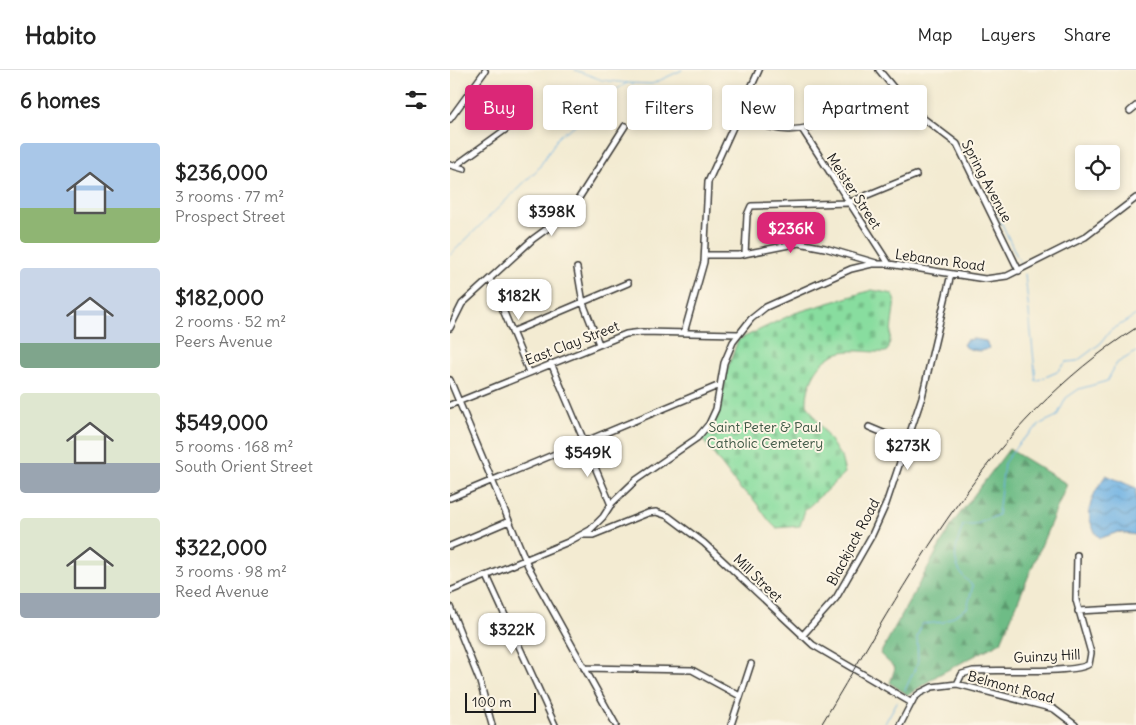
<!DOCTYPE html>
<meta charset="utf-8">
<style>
body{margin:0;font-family:Delius,sans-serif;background:#f2f2f2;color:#222;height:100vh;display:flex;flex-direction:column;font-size:19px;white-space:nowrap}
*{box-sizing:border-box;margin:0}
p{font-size:16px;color:#767676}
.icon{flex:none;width:28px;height:28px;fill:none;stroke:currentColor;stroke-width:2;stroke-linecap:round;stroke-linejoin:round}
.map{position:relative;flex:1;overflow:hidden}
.sheet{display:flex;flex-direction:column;background:#fff;width:450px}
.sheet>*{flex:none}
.hud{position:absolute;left:15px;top:15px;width:475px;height:45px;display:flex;gap:10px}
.buttons{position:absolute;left:625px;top:75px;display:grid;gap:10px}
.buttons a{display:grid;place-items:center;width:45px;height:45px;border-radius:5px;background:#fff;box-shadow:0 2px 8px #0003;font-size:25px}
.scale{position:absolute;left:15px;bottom:12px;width:71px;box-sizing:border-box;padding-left:5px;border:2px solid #1c1c1c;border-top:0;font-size:14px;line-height:18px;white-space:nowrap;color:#1c1c1c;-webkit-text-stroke:4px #fcf5e5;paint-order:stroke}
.price{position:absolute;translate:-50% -42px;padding:0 11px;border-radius:10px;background:#fff;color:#222;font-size:16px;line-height:32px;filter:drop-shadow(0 1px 2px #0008)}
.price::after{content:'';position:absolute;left:50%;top:30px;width:15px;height:11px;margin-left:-8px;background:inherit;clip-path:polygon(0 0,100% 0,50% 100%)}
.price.active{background:#db2777;color:#fff}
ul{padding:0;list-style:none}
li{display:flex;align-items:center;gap:15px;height:125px;padding:0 20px}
li span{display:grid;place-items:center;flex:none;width:140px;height:100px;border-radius:5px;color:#555}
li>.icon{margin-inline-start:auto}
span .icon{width:60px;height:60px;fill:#fffc;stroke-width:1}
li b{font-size:21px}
h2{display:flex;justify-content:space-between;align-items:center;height:60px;padding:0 20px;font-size:21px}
.chip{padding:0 18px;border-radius:5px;background:#fff;box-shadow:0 2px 8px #0003;font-size:18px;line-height:45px}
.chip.active{background:#db2777;color:#fff}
header{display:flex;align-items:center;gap:30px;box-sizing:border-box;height:70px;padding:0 25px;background:#fff;border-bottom:1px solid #e0e0e0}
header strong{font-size:24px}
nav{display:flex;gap:28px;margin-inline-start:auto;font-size:18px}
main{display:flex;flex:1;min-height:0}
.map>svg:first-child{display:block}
.forest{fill:url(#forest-firs);stroke:#456c51}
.cemetery{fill:url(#cemetery-stones);stroke:#527c5e}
.water{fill:url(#water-waves);stroke:#446680}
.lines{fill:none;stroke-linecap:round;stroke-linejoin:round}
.stream{stroke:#6db1e3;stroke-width:1}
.minor-casing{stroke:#3c3b37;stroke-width:8}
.minor{stroke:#fff;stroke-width:5}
.rail{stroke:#1c1c1c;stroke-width:1}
.labels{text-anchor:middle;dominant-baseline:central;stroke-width:4;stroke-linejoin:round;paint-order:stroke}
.street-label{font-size:14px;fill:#1c1c1c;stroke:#fcf5e5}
.park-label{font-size:14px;fill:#3c5643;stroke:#fcf5e5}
</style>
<header>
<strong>Habito</strong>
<nav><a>Map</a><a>Layers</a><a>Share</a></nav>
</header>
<main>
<section class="sheet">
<h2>6 homes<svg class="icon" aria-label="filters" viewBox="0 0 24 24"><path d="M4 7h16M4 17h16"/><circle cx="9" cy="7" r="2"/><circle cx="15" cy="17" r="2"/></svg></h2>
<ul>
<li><span style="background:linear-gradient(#a9c7e8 65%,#8fb573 0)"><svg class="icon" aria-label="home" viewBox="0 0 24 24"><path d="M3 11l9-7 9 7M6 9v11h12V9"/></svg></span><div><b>$236,000</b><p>3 rooms · 77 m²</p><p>Prospect Street</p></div></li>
<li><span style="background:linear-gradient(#c9d6e8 75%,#7fa58c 0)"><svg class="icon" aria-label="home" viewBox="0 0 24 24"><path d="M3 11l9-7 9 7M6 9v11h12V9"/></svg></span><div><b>$182,000</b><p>2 rooms · 52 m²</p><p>Peers Avenue</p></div></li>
<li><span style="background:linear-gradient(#dfe7d0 70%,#9aa5b1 0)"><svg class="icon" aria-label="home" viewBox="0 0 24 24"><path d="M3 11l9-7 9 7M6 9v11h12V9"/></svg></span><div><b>$549,000</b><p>5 rooms · 168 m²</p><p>South Orient Street</p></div></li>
<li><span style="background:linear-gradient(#dfe7d0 75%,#9aa5b1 0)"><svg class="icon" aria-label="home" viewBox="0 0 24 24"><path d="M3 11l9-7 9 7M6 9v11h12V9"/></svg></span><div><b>$322,000</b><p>3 rooms · 98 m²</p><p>Reed Avenue</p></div></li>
</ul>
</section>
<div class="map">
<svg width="686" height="655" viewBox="0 0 686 655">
<defs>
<pattern id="forest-firs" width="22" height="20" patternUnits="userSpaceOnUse" patternTransform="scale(1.25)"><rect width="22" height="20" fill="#6ebc86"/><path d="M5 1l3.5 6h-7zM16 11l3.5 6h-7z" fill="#5a986d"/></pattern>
<pattern id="cemetery-stones" width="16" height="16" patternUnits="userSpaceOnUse" patternTransform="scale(1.25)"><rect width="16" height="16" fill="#88dd9f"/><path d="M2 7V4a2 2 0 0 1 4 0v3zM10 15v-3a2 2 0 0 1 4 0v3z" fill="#75bd88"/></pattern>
<pattern id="water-waves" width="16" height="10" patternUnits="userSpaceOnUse" patternTransform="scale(1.25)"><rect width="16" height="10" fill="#6db1e3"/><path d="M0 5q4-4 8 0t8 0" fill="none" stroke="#598fb7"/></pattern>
</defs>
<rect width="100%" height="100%" fill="#fcf5e5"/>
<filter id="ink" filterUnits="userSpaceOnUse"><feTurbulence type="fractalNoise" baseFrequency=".02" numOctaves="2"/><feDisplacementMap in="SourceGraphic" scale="10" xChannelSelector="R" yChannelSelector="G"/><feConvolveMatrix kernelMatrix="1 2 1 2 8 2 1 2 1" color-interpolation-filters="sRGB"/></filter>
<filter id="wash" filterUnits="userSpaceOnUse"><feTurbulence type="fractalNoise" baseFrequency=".0096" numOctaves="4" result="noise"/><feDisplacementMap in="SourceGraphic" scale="20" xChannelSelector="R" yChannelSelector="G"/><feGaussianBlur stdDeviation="1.12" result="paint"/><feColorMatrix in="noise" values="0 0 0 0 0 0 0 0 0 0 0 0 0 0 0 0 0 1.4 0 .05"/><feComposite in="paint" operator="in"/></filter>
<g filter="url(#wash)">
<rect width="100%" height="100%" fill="#f3ebd2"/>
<path class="forest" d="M559 379 617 414 551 572 488 605 458 625 440 613 445 598 430 584 502 454Z"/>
<path class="cemetery" d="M422 220 443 224 445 229 439 278 436 282C422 283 406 279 392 282 369 287 356 313 357 335L391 387 395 403 355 440 350 456 326 458C313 447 307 427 291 420L252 369 270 338 276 303 288 270 345 243Z"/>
<path class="water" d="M524 269 536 271 539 278C532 283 520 281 513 275L516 270Z
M656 405 686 418V465L668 462 651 468C647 466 646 464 644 460 633 440 644 422 656 405Z"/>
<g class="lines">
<path class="stream" d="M125 0 152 10 177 13
M540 128 571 195
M0 185 88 99 109 66 140 45 159 24 177 13 202 14 232 0
M575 204 586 311 607 302 616 292 627 291 651 273 660 261 686 245
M455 620 468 592 467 567 472 554 494 552 517 538 523 516C499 496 504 481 513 455H524L548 445 554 393 569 373 592 353 607 346 616 328 629 319 657 311 667 293 686 282
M434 655 447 632"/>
</g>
</g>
<g filter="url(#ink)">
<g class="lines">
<g class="minor-casing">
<path id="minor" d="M429 0 461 39 507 74 569 201
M680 41 686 36
M289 42C299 47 310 54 320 57 354 67 387 47 416 34
M0 49 35 1
M352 59 439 194
M0 95 14 99
M5 96 59 57
M295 184 297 145 301 136 398 133 466 105
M255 185H289L349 173 375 178 426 193
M127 198 133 233 149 274
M40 209 79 302
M0 258 12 234 83 169 120 142 175 56
M62 262 178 213
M234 263 254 192 258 112 309 0
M101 293 161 435
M0 310 78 496 166 655
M0 335 176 264 192 262 288 264
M419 357 457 373
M0 428 270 315
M132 465H143L198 443 206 442 218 446 254 473 363 575 462 633
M0 476 59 451
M37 506 105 655
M0 521 118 472 140 460 153 447 162 433 186 410 247 368 259 354 266 339 274 293 283 272 301 249 316 237 401 199 422 194H439L535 209 557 206 635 167 686 128
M0 537 30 612 42 655
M628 541 686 538
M352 566 386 528 422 465 436 434 472 327 501 204
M134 598 242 600 290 626
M507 614 512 604 523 601C544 599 627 604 639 594L641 583 626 530 627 485
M281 655 301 594
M450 655 464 628 470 623 482 617 507 614 604 639 625 655"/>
</g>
<use href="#minor" class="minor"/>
<path class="rail" d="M371 655C460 507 536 354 686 258"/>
</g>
</g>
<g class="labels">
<g class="street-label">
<text transform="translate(537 111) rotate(62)">Spring Avenue</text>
<text transform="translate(404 121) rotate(57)">Meister Street</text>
<text transform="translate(490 190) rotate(8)">Lebanon Road</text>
<text transform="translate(122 273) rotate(-21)">East Clay Street</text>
<text transform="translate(403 472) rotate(-62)">Blackjack Road</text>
<text transform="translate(308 508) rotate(44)">Mill Street</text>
<text transform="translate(597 586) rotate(-3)">Guinzy Hill</text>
<text transform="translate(561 617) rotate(15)">Belmont Road</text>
</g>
<g class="park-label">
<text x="315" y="357">Saint Peter &amp; Paul<tspan x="315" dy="16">Catholic Cemetery</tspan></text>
</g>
</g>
</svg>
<div class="buttons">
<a><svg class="icon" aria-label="locate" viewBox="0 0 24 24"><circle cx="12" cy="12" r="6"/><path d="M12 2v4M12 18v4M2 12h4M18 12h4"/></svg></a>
</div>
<div class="scale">100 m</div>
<b class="price" style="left:102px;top:167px">$398K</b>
<b class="price active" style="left:341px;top:184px">$236K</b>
<b class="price" style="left:69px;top:251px">$182K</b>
<b class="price" style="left:458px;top:401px">$273K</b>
<b class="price" style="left:138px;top:408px">$549K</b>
<b class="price" style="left:62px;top:585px">$322K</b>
<div class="hud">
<a class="chip active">Buy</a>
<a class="chip">Rent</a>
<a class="chip">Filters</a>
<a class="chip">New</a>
<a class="chip">Apartment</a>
</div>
</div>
</main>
